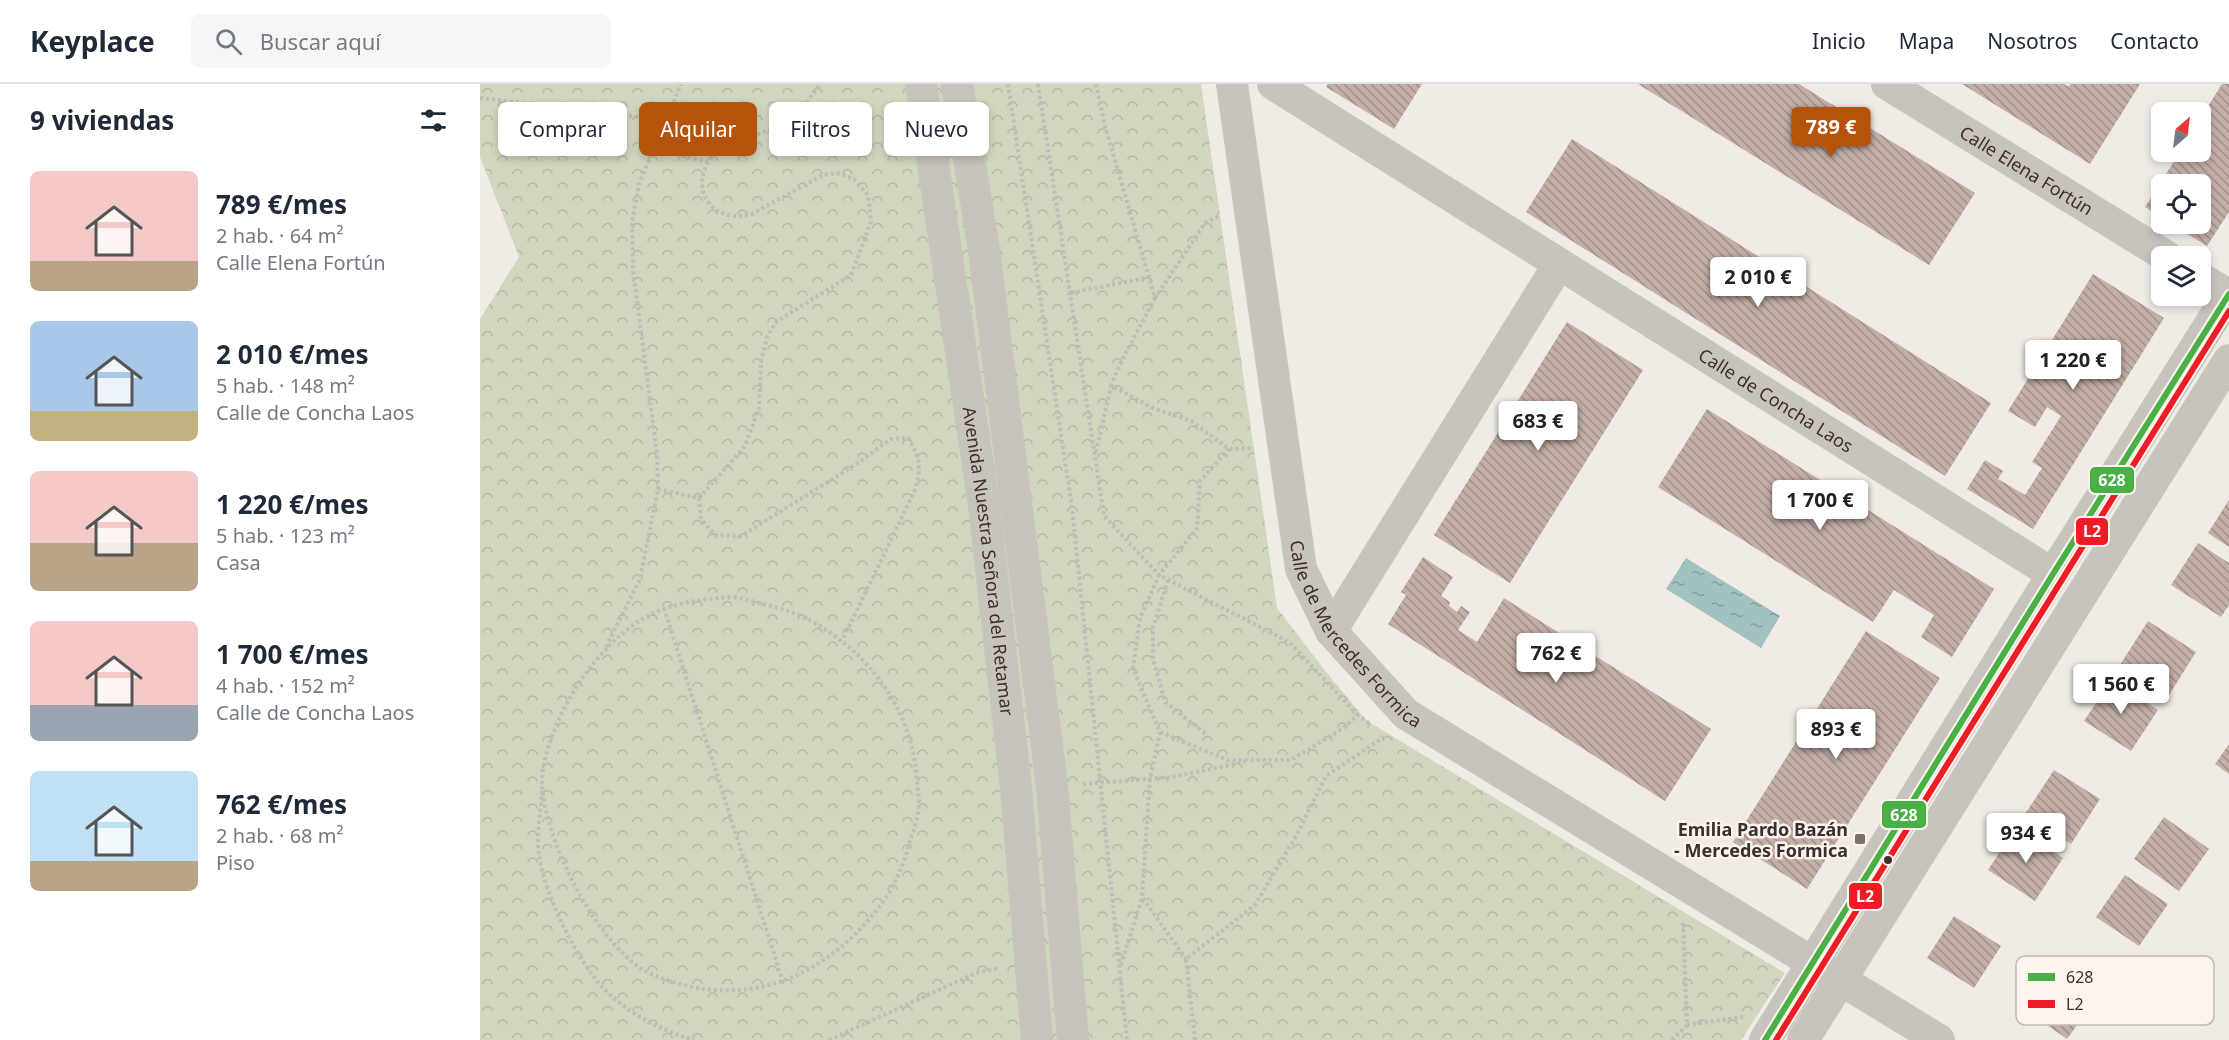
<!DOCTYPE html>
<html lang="es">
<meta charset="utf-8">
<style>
body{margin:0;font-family:"Noto Sans",sans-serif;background:#f6f6f7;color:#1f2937;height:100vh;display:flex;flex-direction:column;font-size:22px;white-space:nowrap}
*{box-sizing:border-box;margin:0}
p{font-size:20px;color:#747a83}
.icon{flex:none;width:33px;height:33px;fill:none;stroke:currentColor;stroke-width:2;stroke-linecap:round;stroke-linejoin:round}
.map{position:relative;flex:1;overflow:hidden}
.sheet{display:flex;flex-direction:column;background:#fff;width:480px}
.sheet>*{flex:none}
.hud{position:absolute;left:18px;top:18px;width:570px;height:54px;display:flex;gap:12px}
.needle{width:39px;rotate:28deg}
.controls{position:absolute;left:1671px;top:18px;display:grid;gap:12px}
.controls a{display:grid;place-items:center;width:60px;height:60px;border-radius:9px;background:#fff;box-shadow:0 3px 9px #0003;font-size:30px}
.price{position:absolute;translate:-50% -51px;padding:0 14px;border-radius:6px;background:#fff;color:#222;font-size:20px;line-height:39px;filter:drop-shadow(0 2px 3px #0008)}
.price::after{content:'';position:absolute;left:50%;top:36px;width:18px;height:14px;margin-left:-9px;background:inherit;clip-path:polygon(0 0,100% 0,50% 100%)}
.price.active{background:#b45309;color:#fff}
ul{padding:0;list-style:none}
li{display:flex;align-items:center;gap:18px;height:150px;padding:0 30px}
li span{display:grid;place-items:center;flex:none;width:168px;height:120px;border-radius:9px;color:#555}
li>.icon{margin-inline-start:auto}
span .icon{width:72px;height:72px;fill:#fffc;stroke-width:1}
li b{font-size:26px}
h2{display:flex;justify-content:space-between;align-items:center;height:72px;padding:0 30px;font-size:26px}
.pill{padding:0 21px;border-radius:9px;background:#fff;box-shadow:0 3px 9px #0003;font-size:21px;line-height:54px}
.pill.active{background:#b45309;color:#fff}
header{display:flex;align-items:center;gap:36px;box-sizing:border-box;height:84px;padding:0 30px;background:#fff;border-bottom:2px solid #e0e1e3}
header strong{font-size:28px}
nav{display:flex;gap:33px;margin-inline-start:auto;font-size:21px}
.search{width:420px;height:54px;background:#f6f6f7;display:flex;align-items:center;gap:15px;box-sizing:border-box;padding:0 21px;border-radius:9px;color:#747a83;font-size:22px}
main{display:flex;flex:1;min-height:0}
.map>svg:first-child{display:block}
.park{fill:url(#park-crowns)}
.water{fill:url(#water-ripples)}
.building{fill:url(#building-back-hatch)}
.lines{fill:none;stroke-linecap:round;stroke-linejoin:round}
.path{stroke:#c2bbb6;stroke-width:4;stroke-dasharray:3 3;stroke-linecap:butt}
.minor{stroke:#c9c3be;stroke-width:32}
.bus-1-casing{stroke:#fbf5ee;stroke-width:10}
.bus-2-casing{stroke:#fbf5ee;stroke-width:10}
.bus-1{stroke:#49b046;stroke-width:6}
.bus-2{stroke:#ee1c25;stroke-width:6}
.poi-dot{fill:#7a716c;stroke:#fbf5ee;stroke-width:2}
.bus-dot{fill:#3b302b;stroke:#fbf5ee;stroke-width:2}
.labels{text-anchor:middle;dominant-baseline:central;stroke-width:5;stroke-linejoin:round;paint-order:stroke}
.street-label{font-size:18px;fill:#3b302b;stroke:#fbf5ee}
.poi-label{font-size:18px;font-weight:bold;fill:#3b302b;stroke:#fbf5ee;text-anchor:end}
.key{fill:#fbf5ee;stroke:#c1bab4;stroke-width:1.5}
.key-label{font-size:16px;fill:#3b302b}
.line-badge{stroke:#fbf5ee;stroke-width:2}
.badge-label{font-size:16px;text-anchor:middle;font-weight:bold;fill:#fff}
</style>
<header>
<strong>Keyplace</strong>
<div class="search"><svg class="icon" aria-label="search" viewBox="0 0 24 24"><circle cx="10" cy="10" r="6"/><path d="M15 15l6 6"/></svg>Buscar aquí</div>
<nav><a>Inicio</a><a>Mapa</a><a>Nosotros</a><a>Contacto</a></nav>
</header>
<main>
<section class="sheet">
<h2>9 viviendas<svg class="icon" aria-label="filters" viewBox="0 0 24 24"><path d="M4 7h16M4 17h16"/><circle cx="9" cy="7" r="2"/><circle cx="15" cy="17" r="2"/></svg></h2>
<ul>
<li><span style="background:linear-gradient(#f6c9c9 75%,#b9a48a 0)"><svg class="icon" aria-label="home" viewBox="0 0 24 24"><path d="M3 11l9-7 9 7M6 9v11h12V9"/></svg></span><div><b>789 €/mes</b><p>2 hab. · 64 m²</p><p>Calle Elena Fortún</p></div></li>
<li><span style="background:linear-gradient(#a9c7e8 75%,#c2b280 0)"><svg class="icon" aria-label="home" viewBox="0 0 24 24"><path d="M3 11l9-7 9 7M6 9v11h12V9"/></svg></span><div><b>2 010 €/mes</b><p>5 hab. · 148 m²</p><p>Calle de Concha Laos</p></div></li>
<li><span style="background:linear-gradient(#f6c9c9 60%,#b9a48a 0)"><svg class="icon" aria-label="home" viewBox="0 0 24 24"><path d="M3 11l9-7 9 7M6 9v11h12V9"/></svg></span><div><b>1 220 €/mes</b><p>5 hab. · 123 m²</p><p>Casa</p></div></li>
<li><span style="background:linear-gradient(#f6c9c9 70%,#9aa5b1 0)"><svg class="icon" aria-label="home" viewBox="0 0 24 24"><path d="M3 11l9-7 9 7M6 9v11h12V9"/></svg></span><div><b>1 700 €/mes</b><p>4 hab. · 152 m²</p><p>Calle de Concha Laos</p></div></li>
<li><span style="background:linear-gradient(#bfe0f5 75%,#b9a48a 0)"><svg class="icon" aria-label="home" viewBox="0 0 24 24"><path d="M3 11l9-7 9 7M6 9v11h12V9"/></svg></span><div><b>762 €/mes</b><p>2 hab. · 68 m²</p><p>Piso</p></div></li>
</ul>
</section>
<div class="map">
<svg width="1749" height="956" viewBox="0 0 1749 956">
<defs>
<pattern id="park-crowns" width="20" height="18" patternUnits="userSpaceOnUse" patternTransform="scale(1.5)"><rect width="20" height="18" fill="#d1d6bf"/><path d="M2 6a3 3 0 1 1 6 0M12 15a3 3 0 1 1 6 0" fill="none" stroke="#b4b8a4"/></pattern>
<pattern id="water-ripples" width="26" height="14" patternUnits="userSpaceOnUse" patternTransform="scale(1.5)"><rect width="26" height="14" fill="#a1c2c1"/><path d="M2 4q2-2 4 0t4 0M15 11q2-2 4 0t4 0" fill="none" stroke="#849e9d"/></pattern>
<pattern id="building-back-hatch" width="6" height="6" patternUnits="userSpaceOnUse" patternTransform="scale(1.5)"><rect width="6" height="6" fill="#c3afa7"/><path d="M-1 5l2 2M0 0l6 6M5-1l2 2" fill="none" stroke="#a08f88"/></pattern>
</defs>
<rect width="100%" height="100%" fill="#f0ebe5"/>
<path class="park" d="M0 0H721L797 524 847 589 887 637 1305 889 1261 956H0V235L39 173 0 73Z"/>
<path class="water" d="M1206 474 1300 532 1281 564 1186 505Z"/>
<path class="building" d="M848 0H942L914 45 846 3Z
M1158 0H1319L1495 109 1449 181Z
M1482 0H1584L1589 3 1590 0H1660L1610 80Z
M1742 0H1749V128L1727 162 1691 140H1720V100H1682V134L1665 123 1700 68H1720V35Z
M1092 55 1511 319 1465 392 1046 128Z
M1613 190 1684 234 1553 445 1487 405 1505 376 1523 387 1518 395 1545 411 1562 384 1552 378 1581 332 1567 323 1555 343 1528 327Z
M1087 238 1163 286 1030 499 954 451Z
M1227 325 1514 505 1472 573 1441 553 1454 531 1414 506 1393 538 1178 403Z
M1749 416V463L1728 449Z
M1718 459 1749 479V521L1741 533 1691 501Z
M943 473 973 493 961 512 970 518 969 522 977 528 981 522 990 528 978 546 997 558 1024 514 1231 645 1185 717 908 540 926 511 921 508Z
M1668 537 1716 568 1689 611 1640 581Z
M1386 547 1460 594 1327 805 1253 758Z
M1632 595 1678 626 1651 667 1604 637Z
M1749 660V690L1735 680Z
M1574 686 1620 715 1591 760 1545 730Z
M1684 733 1729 765 1699 807 1654 775Z
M1536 743 1583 774 1555 817 1508 786Z
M1645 791 1688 820 1659 862 1616 833Z
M1474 832 1521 862 1494 904 1447 874Z
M1573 885 1616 915 1587 955 1544 925Z"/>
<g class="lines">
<path class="path" d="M528 0 592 424 647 956
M558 0 624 432 679 491 717 445 720 397 749 365
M616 0 625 42 675 214 639 282 631 302 675 325 711 337 749 365 774 364
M0 14 185 36
M173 64 227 78
M591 209 670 193
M675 214 725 139 739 132
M616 368 631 302
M178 405 219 414 265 362 279 324 281 278 287 253 296 238 371 191 391 138 388 111 374 95 357 89 343 91 272 130C231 142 205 101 235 70L316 33 340 0
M219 414 221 435 235 451 261 452 372 383 411 355 428 354C441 374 441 383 435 406L362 557
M688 496 673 543V575L685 618 726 650
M254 513C279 519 306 524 329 536 390 568 434 629 437 698 438 708 440 719 438 728 437 738 433 748 430 757 425 776 418 795 407 812 362 877 294 919 212 903 195 899 177 894 162 885 114 854 64 755 62 699 62 665 86 615 106 589 151 531 183 517 254 513Z
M184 524 303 898
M126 563 160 495 178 405 177 370 153 186 152 138 159 100 201 0
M878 631 809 558 679 491 660 534 653 585 680 648 747 676H811L862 645 878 631 889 639
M680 648 670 695 662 813 706 875
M603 700 692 693 765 678
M62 707C61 726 56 753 59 771 64 811 100 883 129 910 155 933 181 946 214 956
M641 881 662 814
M1207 941 1263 933
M349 956 496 889 519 884
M715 956 706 875 775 821 816 752 846 692 904 653
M1192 956 1207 941 1203 839 1205 841"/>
<g class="minor">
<path id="s1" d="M441 0 504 421 536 704 557 956"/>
<path d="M477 0 504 166 572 702 593 956"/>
<path id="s2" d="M752 0 821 485 851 547 926 630 1459 956"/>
<path id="s3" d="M793 0 1573 490"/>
<path id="s4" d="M1407 0 1686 172"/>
<path d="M1720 194 1749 211"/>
<path d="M851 547 1079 180"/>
<path d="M1285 956 1573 490 1749 210"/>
<path d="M1323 956 1749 276"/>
</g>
<g class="bus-1-casing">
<path id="bus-1" d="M1285 956 1573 490 1749 210"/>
</g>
<g class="bus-2-casing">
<path id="bus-2" d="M1296 956 1749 227"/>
</g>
<use href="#bus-1" class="bus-1"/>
<use href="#bus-2" class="bus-2"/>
</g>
<rect class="poi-dot" x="1374" y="749" width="12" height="12" rx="3"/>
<circle class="bus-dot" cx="1408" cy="776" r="5"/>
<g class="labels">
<g class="street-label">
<text stroke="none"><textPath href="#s4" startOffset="164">Calle Elena Fortún</textPath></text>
<text stroke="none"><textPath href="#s3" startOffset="594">Calle de Concha Laos</textPath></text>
<text stroke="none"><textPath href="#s1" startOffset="482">Avenida Nuestra Señora del Retamar</textPath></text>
<text stroke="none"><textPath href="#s2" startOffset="574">Calle de Mercedes Formica</textPath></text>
</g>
<g class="poi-label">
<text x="1368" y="745">Emilia Pardo Bazán<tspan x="1368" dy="21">- Mercedes Formica</tspan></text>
</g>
</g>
<rect x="1536" y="872" width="198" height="69" rx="9" class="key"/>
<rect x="1548" y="889" width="27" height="8" fill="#49b046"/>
<rect x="1548" y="916" width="27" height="8" fill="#ee1c25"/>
<g class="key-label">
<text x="1586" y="899">628</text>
<text x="1586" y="926">L2</text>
</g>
<g class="line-badge">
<rect x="1609" y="382" width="46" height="28" rx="6" fill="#49b046"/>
<rect x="1595" y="433" width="34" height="29" rx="6" fill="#ee1c25"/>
<rect x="1401" y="716" width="46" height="29" rx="6" fill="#49b046"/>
<rect x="1368" y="798" width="35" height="28" rx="6" fill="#ee1c25"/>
</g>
<g class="badge-label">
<text x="1632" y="402">628</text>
<text x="1612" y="453">L2</text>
<text x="1424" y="737">628</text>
<text x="1385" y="818">L2</text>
</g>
</svg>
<div class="controls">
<a><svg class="needle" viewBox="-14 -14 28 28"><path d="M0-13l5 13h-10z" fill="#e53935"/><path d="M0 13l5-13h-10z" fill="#747a83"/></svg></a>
<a><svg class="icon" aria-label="locate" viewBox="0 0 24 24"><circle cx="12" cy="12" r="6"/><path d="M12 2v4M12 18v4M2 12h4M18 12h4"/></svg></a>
<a><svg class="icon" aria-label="layers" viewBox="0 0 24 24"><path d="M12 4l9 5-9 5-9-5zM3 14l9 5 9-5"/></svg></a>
</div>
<b class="price active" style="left:1351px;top:74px">789 €</b>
<b class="price" style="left:1278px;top:224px">2 010 €</b>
<b class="price" style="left:1593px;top:307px">1 220 €</b>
<b class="price" style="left:1058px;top:368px">683 €</b>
<b class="price" style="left:1340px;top:447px">1 700 €</b>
<b class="price" style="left:1076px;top:600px">762 €</b>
<b class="price" style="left:1641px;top:631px">1 560 €</b>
<b class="price" style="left:1356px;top:676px">893 €</b>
<b class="price" style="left:1546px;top:780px">934 €</b>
<div class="hud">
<a class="pill">Comprar</a>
<a class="pill active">Alquilar</a>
<a class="pill">Filtros</a>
<a class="pill">Nuevo</a>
</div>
</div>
</main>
